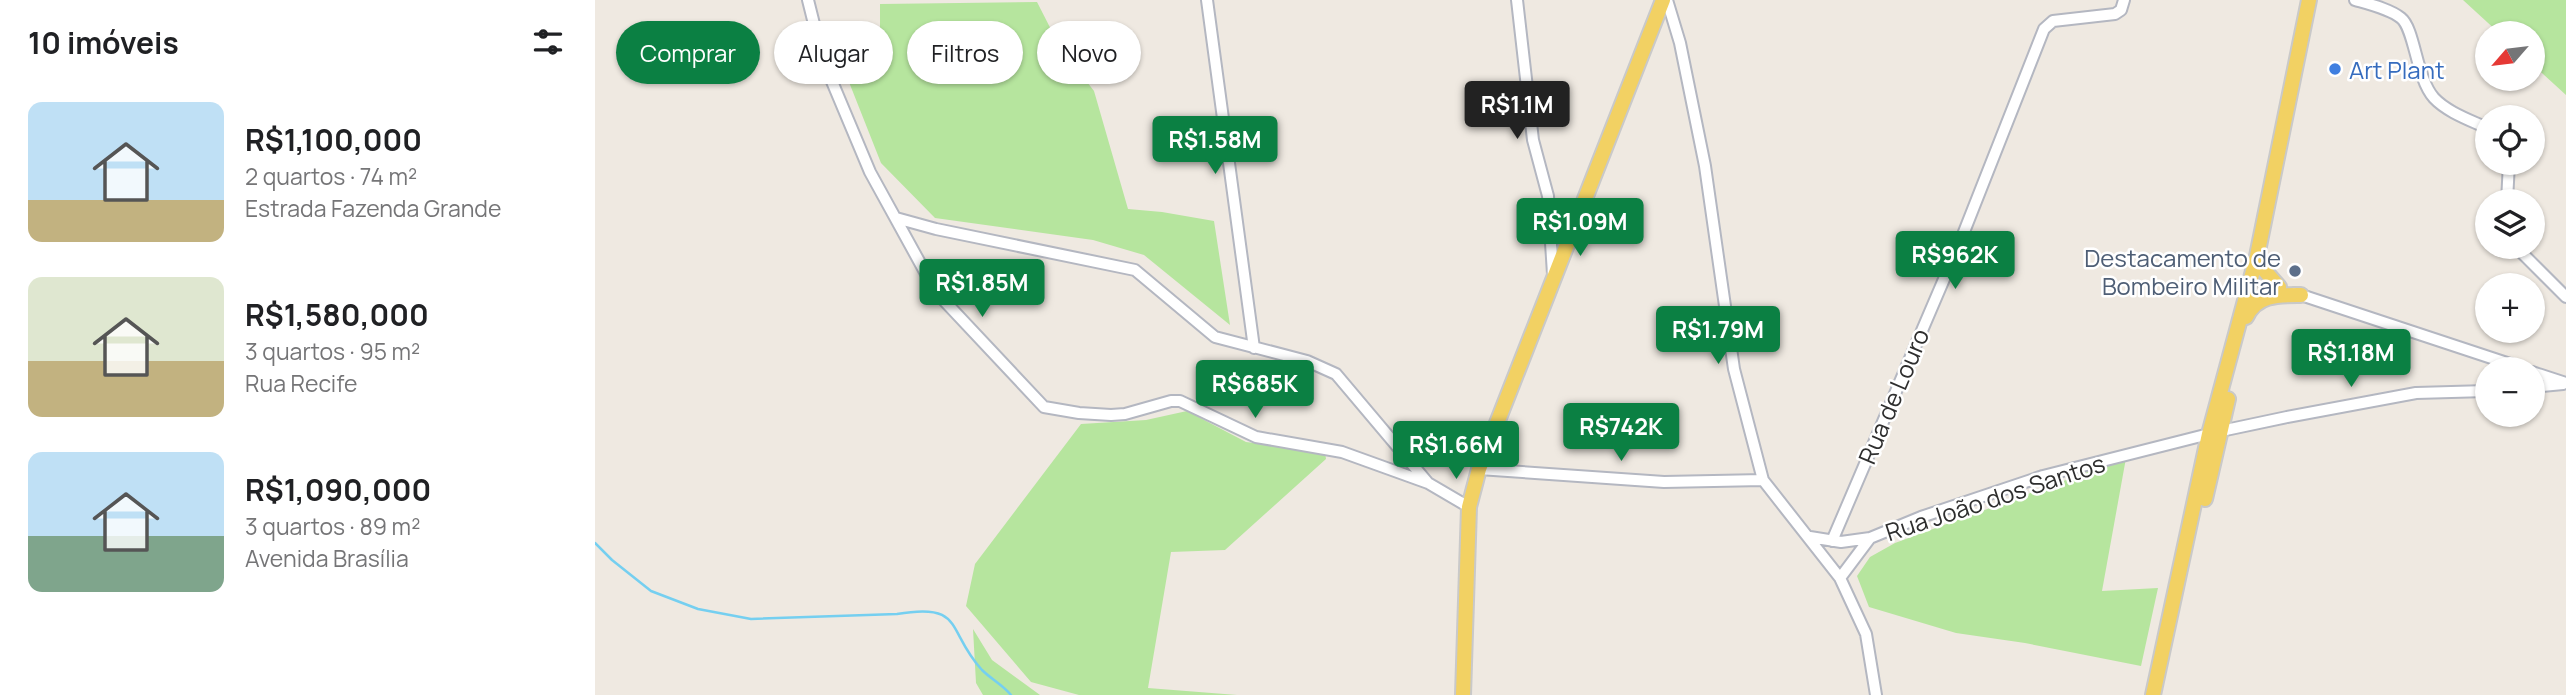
<!DOCTYPE html>
<html lang="pt">
<meta charset="utf-8">
<style>
body{margin:0;font-family:Manrope,sans-serif;background:#f2f2f2;color:#202124;height:100vh;display:flex;flex-direction:column;font-size:26px;white-space:nowrap}
*{box-sizing:border-box;margin:0}
p{font-size:23px;color:#757577}
.icon{flex:none;width:38px;height:38px;fill:none;stroke:currentColor;stroke-width:2;stroke-linecap:round;stroke-linejoin:round}
.map{position:relative;flex:1;overflow:hidden}
.side{display:flex;flex-direction:column;background:#fff;width:595px}
.side>*{flex:none}
.banner{position:absolute;left:21px;top:21px;width:665px;height:63px;display:flex;gap:14px}
.needle{width:46px;rotate:242deg}
.buttons{position:absolute;left:1880px;top:21px;display:grid;gap:14px}
.buttons a{display:grid;place-items:center;width:70px;height:70px;border-radius:50%;background:#fff;box-shadow:0 2px 5px #0004;font-size:35px}
.price{position:absolute;translate:-50% -60px;padding:0 16px;border-radius:7px;background:#0b8043;color:#fff;font-size:23px;line-height:46px;filter:drop-shadow(0 2px 4px #0008)}
.price::after{content:'';position:absolute;left:50%;top:42px;width:21px;height:16px;margin-left:-10px;background:inherit;clip-path:polygon(0 0,100% 0,50% 100%)}
.price.selected{background:#222;color:#fff}
ul{padding:0;list-style:none}
li{display:flex;align-items:center;gap:21px;height:175px;padding:0 28px}
li span{display:grid;place-items:center;flex:none;width:196px;height:140px;border-radius:14px;color:#555}
li>.icon{margin-inline-start:auto}
span .icon{width:84px;height:84px;fill:#fffc;stroke-width:1}
li b{font-size:30px}
h2{display:flex;justify-content:space-between;align-items:center;height:84px;padding:0 28px;font-size:30px}
.chip{padding:0 24px;border-radius:32px;background:#fff;box-shadow:0 2px 5px #0004;font-size:24px;line-height:63px}
.chip.selected{background:#0b8043;color:#fff}
main{display:flex;flex:1;min-height:0}
.map>svg:first-child{display:block}
.green{fill:#b6e59e}
.lines{fill:none;stroke-linecap:round;stroke-linejoin:round}
.stream{stroke:#75cff0;stroke-width:2.5}
.minor-casing{stroke:#b4b7c1;stroke-width:14}
.major-casing{stroke:#c9c9c9;stroke-width:18}
.minor{stroke:#fff;stroke-width:10}
.major{stroke:#f2d163;stroke-width:14}
.shop-dot{fill:#3f7fe0;stroke:#fff;stroke-width:2.5}
.service-dot{fill:#5c6f8a;stroke:#fff;stroke-width:2.5}
.labels{text-anchor:middle;dominant-baseline:central;stroke-width:5;stroke-linejoin:round;paint-order:stroke}
.shop-label{font-size:24px;fill:#366cbe;stroke:#fff;text-anchor:start}
.service-label{font-size:24px;fill:#4e5e75;stroke:#fff;text-anchor:end}
.street-label{font-size:24px;fill:#2e2e2e;stroke:#fff}
</style>
<main>
<section class="side">
<h2>10 imóveis<svg class="icon" aria-label="filters" viewBox="0 0 24 24"><path d="M4 7h16M4 17h16"/><circle cx="9" cy="7" r="2"/><circle cx="15" cy="17" r="2"/></svg></h2>
<ul>
<li><span style="background:linear-gradient(#bfe0f5 70%,#c2b280 0)"><svg class="icon" aria-label="home" viewBox="0 0 24 24"><path d="M3 11l9-7 9 7M6 9v11h12V9"/></svg></span><div><b>R$1,100,000</b><p>2 quartos · 74 m²</p><p>Estrada Fazenda Grande</p></div></li>
<li><span style="background:linear-gradient(#dfe7d0 60%,#c2b280 0)"><svg class="icon" aria-label="home" viewBox="0 0 24 24"><path d="M3 11l9-7 9 7M6 9v11h12V9"/></svg></span><div><b>R$1,580,000</b><p>3 quartos · 95 m²</p><p>Rua Recife</p></div></li>
<li><span style="background:linear-gradient(#bfe0f5 60%,#7fa58c 0)"><svg class="icon" aria-label="home" viewBox="0 0 24 24"><path d="M3 11l9-7 9 7M6 9v11h12V9"/></svg></span><div><b>R$1,090,000</b><p>3 quartos · 89 m²</p><p>Avenida Brasília</p></div></li>
</ul>
</section>
<div class="map">
<svg width="1971" height="695" viewBox="0 0 1971 695">
<rect width="100%" height="100%" fill="#efe9e1"/>
<path class="green" d="M1868 0H1971V95L1937 64V33H1904Z
M442 2 465 47 499 91 533 209 567 212 619 221 635 325 549 255 498 240 340 218 286 163 235 34 285 31V4Z
M592 411 651 442 730 452 731 459 630 550 576 552 553 688 642 695H484L436 682 371 606 380 564 486 424 551 420Z
M1531 458 1507 591 1563 588 1546 666 1430 643 1361 633 1274 607 1262 576 1275 557 1300 543Z
M378 629 397 660 445 695H388L381 683Z"/>
<g class="lines">
<path class="stream" d="M0 543 17 560 56 591 103 609 156 619 302 614C370 602 351 631 387 670 396 679 408 685 416 695"/>
<g class="minor-casing">
<path id="minor" d="M213 0 228 60 275 172 341 292 449 407 484 413 516 415 530 414 576 401H585L661 437 747 452 833 483
M612 0 659 348
M922 0 938 140 953 196 958 274
M1072 0 1085 43 1110 166 1139 369 1168 480 1245 578 1271 634 1281 695
M1760 0C1774 4 1795 9 1806 18 1820 29 1821 78 1839 98 1852 112 1875 120 1892 128
M1912 201 1914 163
M301 218 341 229 540 270 620 337 712 361 741 374 833 483 874 507
M1921 247 1971 297
M1700 293 1930 369
M1937 372 1971 383
M1937 387 1968 384
M1626 431 1692 417 1821 393 1892 391
M884 469 1069 482 1168 480
M1215 537 1246 542 1275 538
M1237 541 1367 237 1449 29 1458 21 1520 14 1526 10 1529 0
M1245 578 1275 538 1326 517 1448 476 1614 434"/>
</g>
<g class="major-casing">
<path id="major" d="M1662 256 1670 271 1684 287
M1651 317C1662 294 1684 295 1706 295
M1610 499 1633 399
M868 695 874 507 884 469 1068 0
M1558 695 1614 434 1662 256 1714 0"/>
</g>
<use href="#minor" class="minor"/>
<use href="#major" class="major"/>
</g>
<circle class="shop-dot" cx="1740" cy="69" r="7"/>
<circle class="service-dot" cx="1700" cy="271" r="7"/>
<g class="labels">
<g class="shop-label">
<text x="1754" y="69">Art Plant</text>
</g>
<g class="service-label">
<text x="1686" y="257">Destacamento de<tspan x="1686" dy="28">Bombeiro Militar</tspan></text>
</g>
<g class="street-label">
<text transform="translate(1298 396) rotate(-67)">Rua de Louro</text>
<text transform="translate(1400 497) rotate(-18)">Rua João dos Santos</text>
</g>
</g>
</svg>
<div class="buttons">
<a><svg class="needle" viewBox="-14 -14 28 28"><path d="M0-13l5 13h-10z" fill="#e53935"/><path d="M0 13l5-13h-10z" fill="#757577"/></svg></a>
<a><svg class="icon" aria-label="locate" viewBox="0 0 24 24"><circle cx="12" cy="12" r="6"/><path d="M12 2v4M12 18v4M2 12h4M18 12h4"/></svg></a>
<a><svg class="icon" aria-label="layers" viewBox="0 0 24 24"><path d="M12 4l9 5-9 5-9-5zM3 14l9 5 9-5"/></svg></a>
<a>+</a>
<a>−</a>
</div>
<b class="price selected" style="left:922px;top:141px">R$1.1M</b>
<b class="price" style="left:620px;top:176px">R$1.58M</b>
<b class="price" style="left:985px;top:258px">R$1.09M</b>
<b class="price" style="left:1360px;top:291px">R$962K</b>
<b class="price" style="left:387px;top:319px">R$1.85M</b>
<b class="price" style="left:1123px;top:366px">R$1.79M</b>
<b class="price" style="left:1756px;top:389px">R$1.18M</b>
<b class="price" style="left:660px;top:420px">R$685K</b>
<b class="price" style="left:1026px;top:463px">R$742K</b>
<b class="price" style="left:861px;top:481px">R$1.66M</b>
<div class="banner">
<a class="chip selected">Comprar</a>
<a class="chip">Alugar</a>
<a class="chip">Filtros</a>
<a class="chip">Novo</a>
</div>
</div>
</main>
